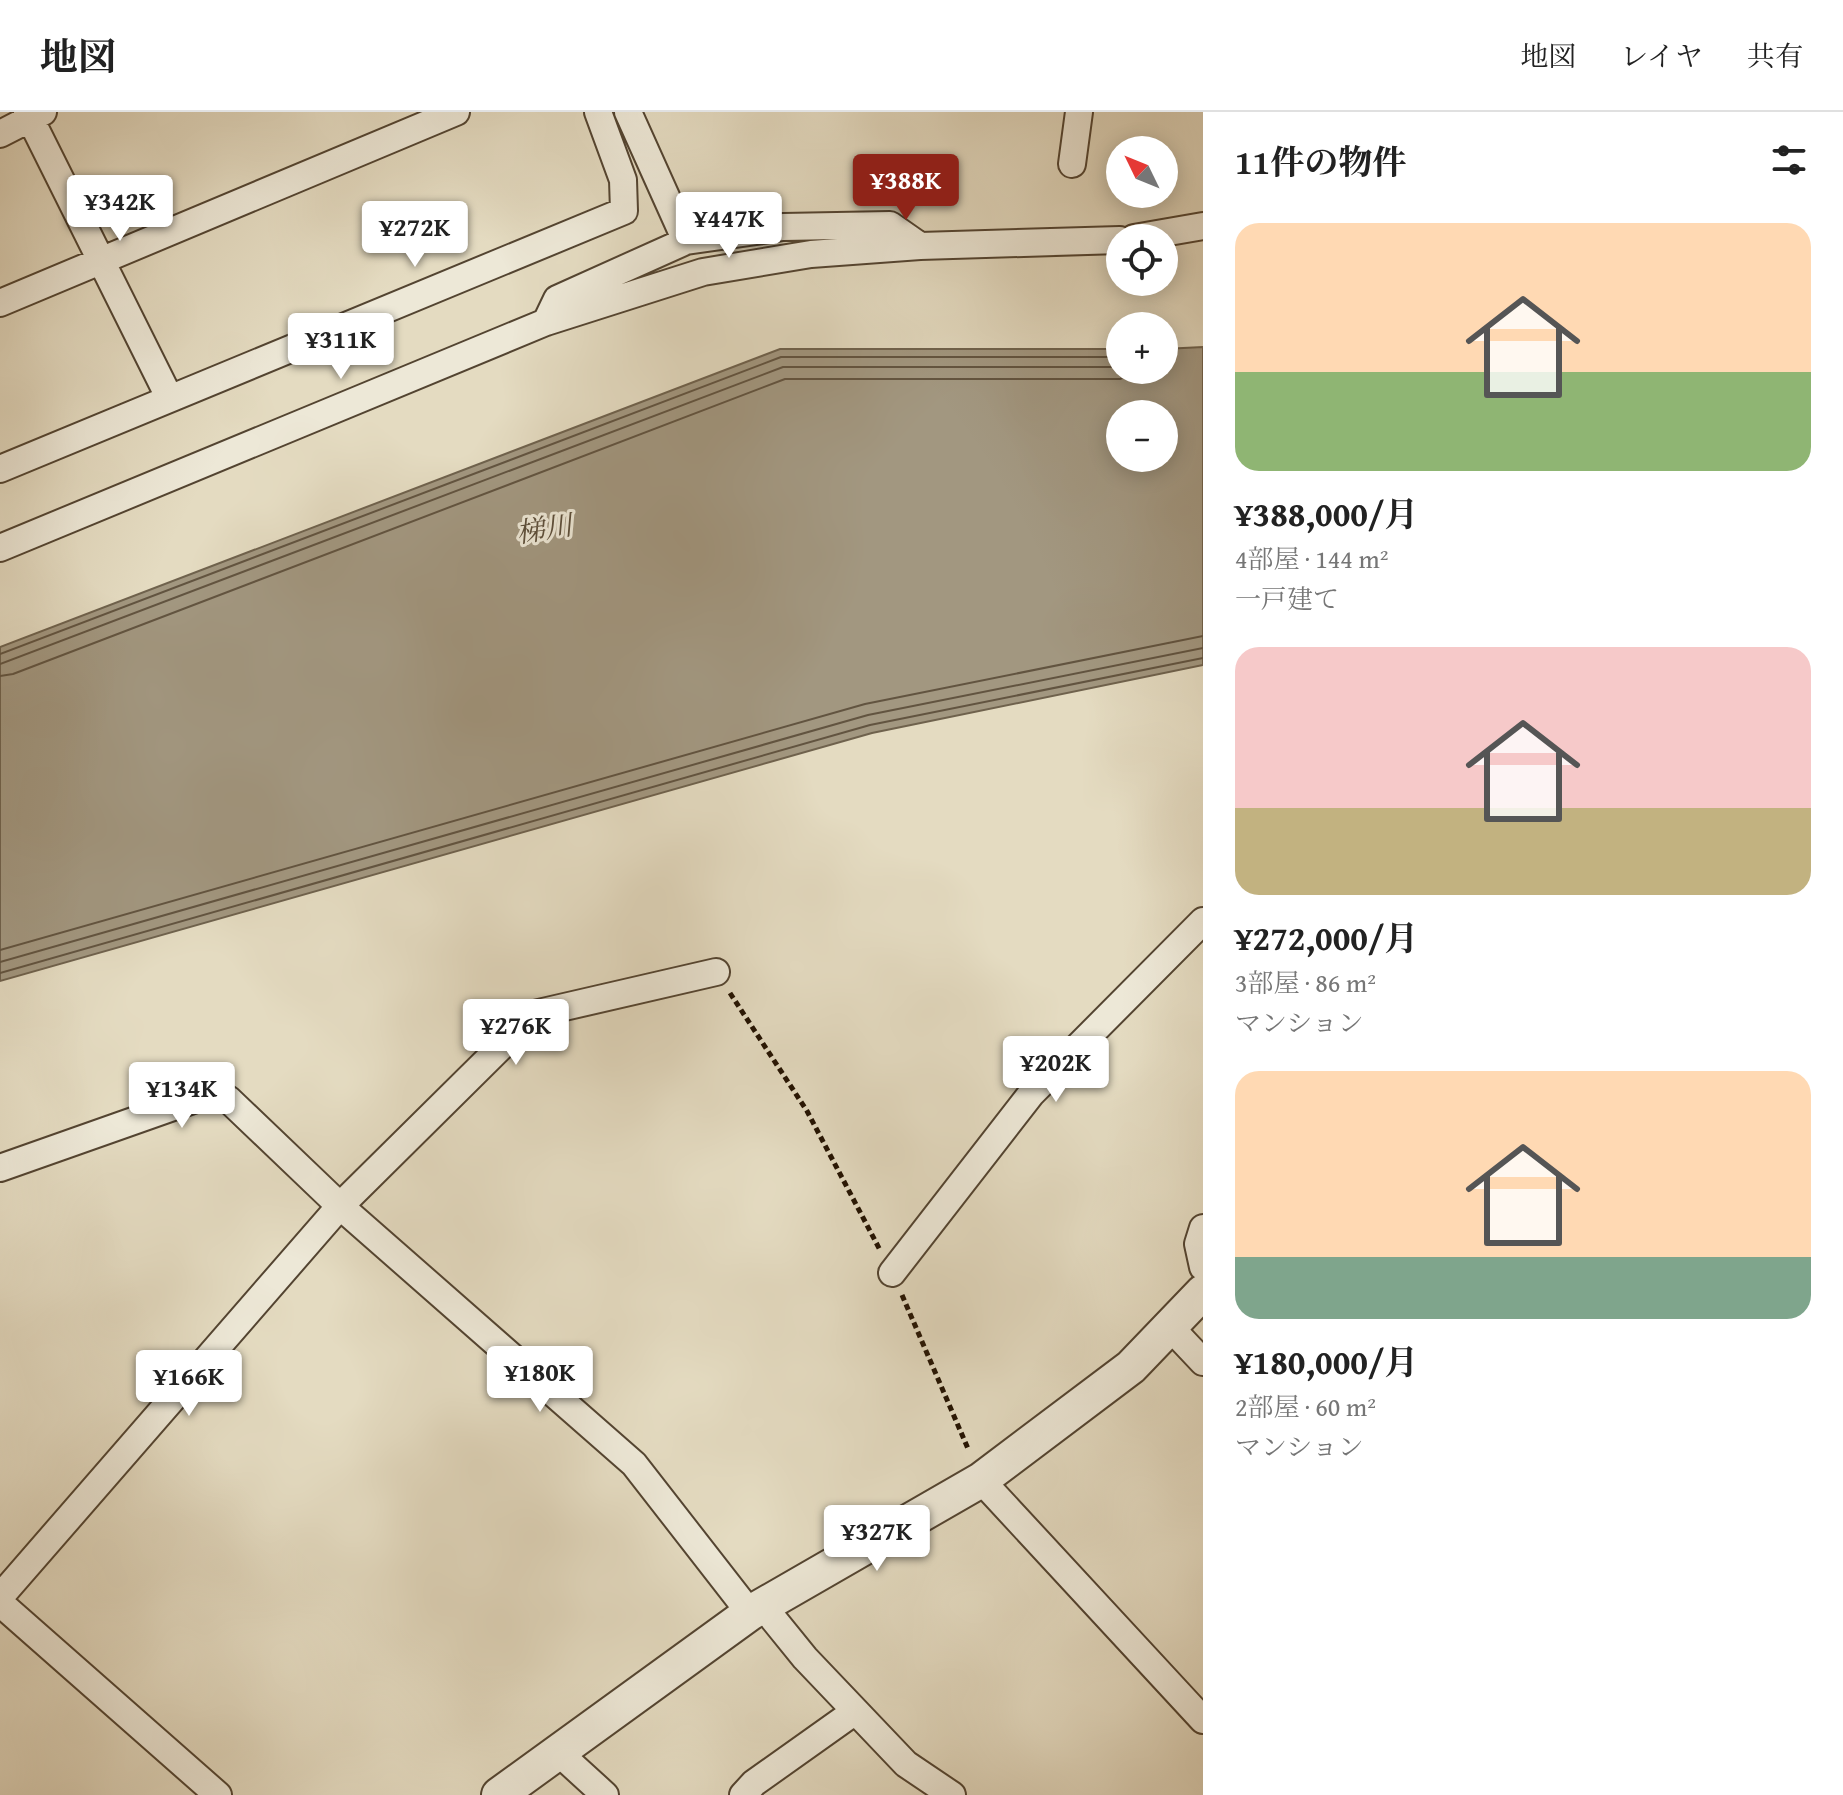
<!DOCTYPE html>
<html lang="ja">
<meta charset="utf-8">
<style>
body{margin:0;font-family:"Gentium Book Plus","Noto Serif JP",serif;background:#f6f6f6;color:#222;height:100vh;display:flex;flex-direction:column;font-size:30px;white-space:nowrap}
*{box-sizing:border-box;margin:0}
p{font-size:26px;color:#767676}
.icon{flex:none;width:44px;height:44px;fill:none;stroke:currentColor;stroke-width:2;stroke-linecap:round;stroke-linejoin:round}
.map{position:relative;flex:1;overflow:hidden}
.details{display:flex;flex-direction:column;background:#fff;width:640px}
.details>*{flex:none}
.needle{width:52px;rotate:313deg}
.buttons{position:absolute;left:1106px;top:24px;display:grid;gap:16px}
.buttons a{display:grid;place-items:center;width:72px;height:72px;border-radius:50%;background:#fff;box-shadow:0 4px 20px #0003;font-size:40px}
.price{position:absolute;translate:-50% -68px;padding:0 18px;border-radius:8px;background:#fff;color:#222;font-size:26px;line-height:52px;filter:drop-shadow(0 2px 4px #0008)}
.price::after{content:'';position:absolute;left:50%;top:48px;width:24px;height:18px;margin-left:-12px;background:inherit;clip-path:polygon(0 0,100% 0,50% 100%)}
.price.active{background:#8f2418;color:#fff}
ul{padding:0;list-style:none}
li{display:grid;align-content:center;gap:16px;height:424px;padding:0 32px}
li span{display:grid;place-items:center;height:248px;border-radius:24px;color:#555}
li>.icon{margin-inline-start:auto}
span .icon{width:144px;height:144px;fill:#fffc;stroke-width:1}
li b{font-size:34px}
h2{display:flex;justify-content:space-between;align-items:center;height:96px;padding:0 32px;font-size:34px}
header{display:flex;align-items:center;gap:48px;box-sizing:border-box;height:112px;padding:0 40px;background:#fff;border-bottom:2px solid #e0e0e0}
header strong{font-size:38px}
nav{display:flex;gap:44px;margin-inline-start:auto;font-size:28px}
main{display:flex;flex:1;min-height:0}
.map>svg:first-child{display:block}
.water{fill:#a29780;stroke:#6f624d;stroke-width:2;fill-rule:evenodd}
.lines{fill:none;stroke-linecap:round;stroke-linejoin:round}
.shore{stroke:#625440;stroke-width:2}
.minor-casing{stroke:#534431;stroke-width:30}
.tertiary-casing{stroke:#534431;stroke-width:38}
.path{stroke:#231201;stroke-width:5;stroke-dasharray:6 4;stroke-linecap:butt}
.minor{stroke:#ede8d7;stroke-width:26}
.tertiary{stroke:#ede8d7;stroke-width:34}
.labels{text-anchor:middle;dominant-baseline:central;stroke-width:6;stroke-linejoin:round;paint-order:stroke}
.water-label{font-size:28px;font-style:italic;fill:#5c4e3a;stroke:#ede8d7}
</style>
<header>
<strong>地図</strong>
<nav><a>地図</a><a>レイヤ</a><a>共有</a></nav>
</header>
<main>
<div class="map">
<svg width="1203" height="1683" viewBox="0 0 1203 1683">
<rect width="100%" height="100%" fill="#e4dbc1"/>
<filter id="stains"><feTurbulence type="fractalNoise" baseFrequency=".0025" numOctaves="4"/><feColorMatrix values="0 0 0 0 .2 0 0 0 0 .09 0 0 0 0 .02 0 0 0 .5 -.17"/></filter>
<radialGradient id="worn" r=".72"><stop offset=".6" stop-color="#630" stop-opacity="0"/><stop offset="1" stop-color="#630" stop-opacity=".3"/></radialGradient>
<path class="water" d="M1203 235V553L872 621 0 869V535L780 237H1120V258H1164V237ZM1120 302H1164V346H1120Z"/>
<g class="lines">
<path class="shore" d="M0 542 781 245H1120
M0 552 783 255H1120
M0 564 13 562 785 267H1120L1141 258
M0 838 865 592 1203 524
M0 850 868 603 1203 536
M0 861 870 613 1203 546"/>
<g class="minor-casing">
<path id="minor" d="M27 0 169 285
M628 0 686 129
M0 22 43 0
M1072 52 1079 0
M1134 126 1203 114
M0 191 456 0
M546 210 557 187 686 129 783 115 890 113 920 134
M0 357 624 99 623 68 598 0
M0 436 546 210 703 160 811 142 920 134 1120 128
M0 1056 207 983 228 987 340 1094 634 1352 750 1501
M1203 1116 1198 1132 1203 1155
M892 1161 1031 982 1203 809
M1170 1215 1203 1250
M981 1368 1203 1608
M0 1485 340 1094 534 902 716 860
M0 1491 218 1683
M762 1493 805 1546 906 1652 952 1683
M559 1641 605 1683
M743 1683 754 1671 854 1600"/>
</g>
<g class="tertiary-casing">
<path id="tertiary" d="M499 1683 750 1501 981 1368 1131 1255 1203 1180"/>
</g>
<path class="path" d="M730 881 807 999 880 1138
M902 1183 969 1339"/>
<use href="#minor" class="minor"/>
<use href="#tertiary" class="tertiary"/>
</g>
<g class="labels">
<g class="water-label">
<text transform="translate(544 416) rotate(-9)">梯川</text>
</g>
</g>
<rect width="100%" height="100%" filter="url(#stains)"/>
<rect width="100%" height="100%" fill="url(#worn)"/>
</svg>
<div class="buttons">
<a><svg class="needle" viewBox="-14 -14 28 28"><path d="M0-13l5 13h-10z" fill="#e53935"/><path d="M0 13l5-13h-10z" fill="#767676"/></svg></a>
<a><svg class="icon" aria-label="locate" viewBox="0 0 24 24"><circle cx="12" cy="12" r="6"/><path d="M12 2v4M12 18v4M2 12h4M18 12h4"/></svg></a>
<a>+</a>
<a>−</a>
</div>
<b class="price active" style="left:906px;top:110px">¥388K</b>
<b class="price" style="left:120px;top:131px">¥342K</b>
<b class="price" style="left:729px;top:148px">¥447K</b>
<b class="price" style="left:415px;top:157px">¥272K</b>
<b class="price" style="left:341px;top:269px">¥311K</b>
<b class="price" style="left:516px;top:955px">¥276K</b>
<b class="price" style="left:1056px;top:992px">¥202K</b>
<b class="price" style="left:182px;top:1018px">¥134K</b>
<b class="price" style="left:540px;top:1302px">¥180K</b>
<b class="price" style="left:189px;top:1306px">¥166K</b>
<b class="price" style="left:877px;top:1461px">¥327K</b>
</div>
<section class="details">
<h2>11件の物件<svg class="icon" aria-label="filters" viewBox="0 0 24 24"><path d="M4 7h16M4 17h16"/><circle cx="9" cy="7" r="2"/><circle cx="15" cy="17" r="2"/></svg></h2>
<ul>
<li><span style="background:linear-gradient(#ffd9b3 60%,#8fb573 0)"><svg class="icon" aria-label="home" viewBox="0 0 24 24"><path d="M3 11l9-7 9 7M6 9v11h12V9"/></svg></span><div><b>¥388,000/月</b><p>4部屋 · 144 m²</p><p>一戸建て</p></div></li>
<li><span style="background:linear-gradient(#f6c9c9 65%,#c2b280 0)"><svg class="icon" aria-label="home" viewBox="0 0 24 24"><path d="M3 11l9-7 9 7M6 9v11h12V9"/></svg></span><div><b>¥272,000/月</b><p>3部屋 · 86 m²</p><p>マンション</p></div></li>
<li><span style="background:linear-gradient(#ffd9b3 75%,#7fa58c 0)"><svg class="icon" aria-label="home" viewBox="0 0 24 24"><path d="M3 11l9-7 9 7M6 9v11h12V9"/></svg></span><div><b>¥180,000/月</b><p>2部屋 · 60 m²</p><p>マンション</p></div></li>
</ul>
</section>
</main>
